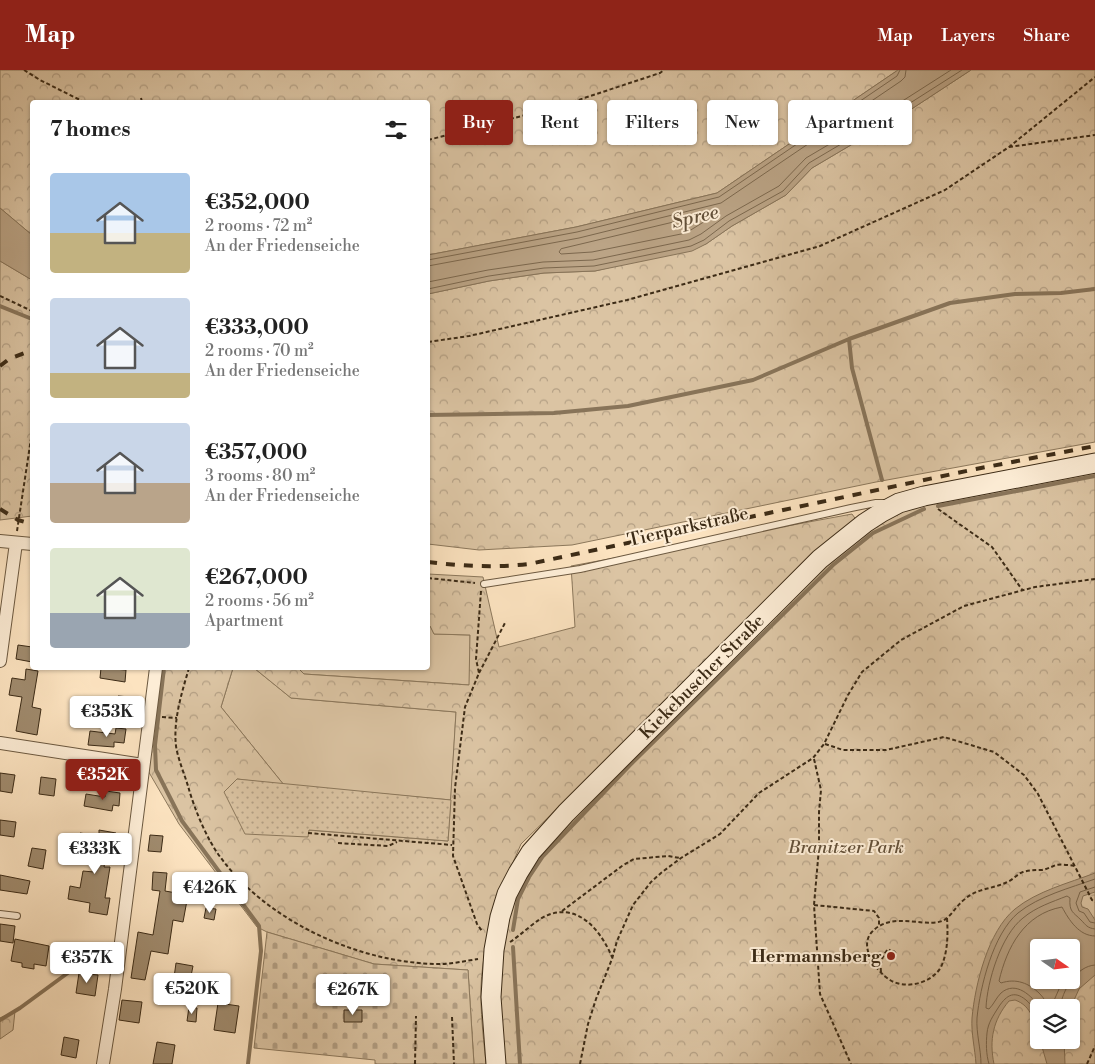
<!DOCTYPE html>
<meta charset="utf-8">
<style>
body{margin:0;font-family:"Libre Bodoni",serif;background:#f6f6f6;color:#222;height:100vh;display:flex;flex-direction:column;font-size:19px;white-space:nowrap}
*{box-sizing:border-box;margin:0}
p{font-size:16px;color:#767676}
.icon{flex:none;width:28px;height:28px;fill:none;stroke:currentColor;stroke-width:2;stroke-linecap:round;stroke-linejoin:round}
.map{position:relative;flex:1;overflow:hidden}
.drawer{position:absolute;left:30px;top:30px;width:400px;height:570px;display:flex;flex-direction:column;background:#fff;border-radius:5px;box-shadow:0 1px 4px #0004}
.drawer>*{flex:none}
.hud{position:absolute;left:445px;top:30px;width:475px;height:45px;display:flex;gap:10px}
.needle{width:32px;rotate:104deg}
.buttons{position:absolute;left:1030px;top:869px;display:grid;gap:10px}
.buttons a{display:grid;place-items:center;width:50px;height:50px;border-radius:5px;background:#fff;box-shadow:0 1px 4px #0004;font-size:25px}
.price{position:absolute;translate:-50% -42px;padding:0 11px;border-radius:5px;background:#fff;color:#222;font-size:16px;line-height:32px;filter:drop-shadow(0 1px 2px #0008)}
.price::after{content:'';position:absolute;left:50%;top:30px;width:15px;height:11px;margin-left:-8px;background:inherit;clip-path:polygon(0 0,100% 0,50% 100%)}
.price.current{background:#8f2418;color:#fff}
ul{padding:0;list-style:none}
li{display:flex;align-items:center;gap:15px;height:125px;padding:0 20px}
li span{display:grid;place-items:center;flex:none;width:140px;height:100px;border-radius:5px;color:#555}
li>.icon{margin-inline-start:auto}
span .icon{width:60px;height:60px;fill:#fffc;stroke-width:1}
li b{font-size:21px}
h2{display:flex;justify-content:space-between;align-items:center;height:60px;padding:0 20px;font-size:21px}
.tag{padding:0 18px;border-radius:5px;background:#fff;box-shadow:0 1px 4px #0004;font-size:18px;line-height:45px}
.tag.current{background:#8f2418;color:#fff}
header{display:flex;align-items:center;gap:30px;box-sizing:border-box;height:70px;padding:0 25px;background:#8f2418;color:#fff}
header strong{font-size:24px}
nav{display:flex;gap:28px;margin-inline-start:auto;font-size:18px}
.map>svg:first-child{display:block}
.grass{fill:#dbc4a3;stroke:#8c785c}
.forest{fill:url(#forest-crowns);stroke:#8c785c;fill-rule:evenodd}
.cemetery{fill:url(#cemetery-stones);stroke:#8c785c}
.garden{fill:url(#garden-dots);stroke:#8c785c}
.water{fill:#bba486;stroke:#887459;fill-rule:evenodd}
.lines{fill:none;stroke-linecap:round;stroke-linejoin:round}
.shore{stroke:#7c684e;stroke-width:1}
.stream{stroke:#887459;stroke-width:4}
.building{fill:#a08b6e;stroke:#3c2b16}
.lane-casing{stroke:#6c5940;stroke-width:8}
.street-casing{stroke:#6c5940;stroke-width:14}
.secondary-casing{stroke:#3c2b16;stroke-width:21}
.path{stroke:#3c2b16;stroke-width:2;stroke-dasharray:4 2.5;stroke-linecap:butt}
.lane{stroke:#fdedd6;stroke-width:6}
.street{stroke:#fdedd6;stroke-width:12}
.secondary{stroke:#fdedd6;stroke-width:19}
.rail{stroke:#3c2b16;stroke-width:4;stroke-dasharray:9 9;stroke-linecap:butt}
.poi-dot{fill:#8f2418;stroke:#fdedd6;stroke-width:2}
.labels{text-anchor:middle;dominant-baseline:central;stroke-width:4;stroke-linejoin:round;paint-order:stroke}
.street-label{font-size:18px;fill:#3c2b16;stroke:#fdedd6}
.park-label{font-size:18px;font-style:italic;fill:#645139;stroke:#fdedd6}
.poi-label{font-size:18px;font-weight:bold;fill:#3c2b16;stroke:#fdedd6;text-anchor:end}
.water-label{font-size:19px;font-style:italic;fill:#624f38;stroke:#fdedd6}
</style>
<header>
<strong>Map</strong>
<nav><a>Map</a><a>Layers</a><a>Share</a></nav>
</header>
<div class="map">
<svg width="1095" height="994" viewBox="0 0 1095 994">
<defs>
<pattern id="forest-crowns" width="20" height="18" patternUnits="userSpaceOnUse" patternTransform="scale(1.25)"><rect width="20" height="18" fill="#dbc4a3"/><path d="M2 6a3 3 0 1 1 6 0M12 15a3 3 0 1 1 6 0" fill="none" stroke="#b39f84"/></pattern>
<pattern id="cemetery-stones" width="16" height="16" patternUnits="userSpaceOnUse" patternTransform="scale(1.25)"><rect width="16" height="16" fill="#dbc4a3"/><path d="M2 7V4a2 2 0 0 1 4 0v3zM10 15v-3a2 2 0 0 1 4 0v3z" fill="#b39f84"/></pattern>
<pattern id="garden-dots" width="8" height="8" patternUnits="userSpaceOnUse" patternTransform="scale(1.25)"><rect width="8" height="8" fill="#dbc4a3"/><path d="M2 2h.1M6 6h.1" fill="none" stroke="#b39f84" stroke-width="1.8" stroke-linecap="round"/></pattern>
</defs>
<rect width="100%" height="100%" fill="#fce3c0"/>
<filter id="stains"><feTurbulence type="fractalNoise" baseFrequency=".004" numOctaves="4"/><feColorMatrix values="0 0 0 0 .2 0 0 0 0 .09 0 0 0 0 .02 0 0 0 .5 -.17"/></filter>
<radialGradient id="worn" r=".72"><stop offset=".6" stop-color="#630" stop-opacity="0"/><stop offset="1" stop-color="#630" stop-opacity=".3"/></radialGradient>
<path class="grass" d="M428 555H430L434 564 470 565V615L304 604 298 598H428Z
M233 598H254L291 628 456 642 451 730 284 715 221 637Z"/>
<path class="forest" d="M0 0H898L717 123 576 157 428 185V32H32V165L0 138Z
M971 0H1095V372L876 412 572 475 479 480 428 474V224L489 211 544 203 595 201 706 174 732 156 786 125 812 98 910 40Z
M0 191 32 210V446L0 450Z
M1095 399V994H502L498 908 513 826 536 784 830 491 870 457 923 432ZM1039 878H1071V910H1039ZM1039 938H1071V970H1039Z
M852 444 857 451 826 476 521 774C504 813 488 852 483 894 478 927 483 962 486 994H474L468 900 374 894 267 862 257 857 179 754 147 699 161 598H233L221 637 284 715 237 709 307 767 308 760 448 771 456 642 291 628 254 598H298L304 604 469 615 470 565 434 564 430 556 428 555V504L483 507 499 577 575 557 571 496Z
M15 941 13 960 0 969V948Z"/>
<path class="cemetery" d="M267 862 374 894 468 900 474 994H375V990L254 978Z"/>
<path class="garden" d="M237 709 451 730 448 771 309 760 308 767 245 764 224 722Z"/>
<path class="water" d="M898 0H971L910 40 812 98 786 125 732 156 706 174 692 181 595 201 544 203 489 211 428 224V185L576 157 717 123Z
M0 138 32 165V210L0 191Z
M1095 803V822L1083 826 1081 833 1082 837 1088 839 1095 850V905L1079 919 1071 937 1039 938V967C1034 952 1032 936 1015 930L1009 931C993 950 989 970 994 994H976C975 979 971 963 972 948 975 915 988 861 1015 839 1037 821 1069 813 1095 803ZM1039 878H1071V910H1039Z
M1040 970H1064L1065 994H1047Z"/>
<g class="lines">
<path class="shore" d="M708 144 711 145 710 148 686 163 592 182 561 184 559 182 561 179Z
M428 190 577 162 719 127 897 6 900 0
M428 196 579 168 721 133 901 11 905 7 906 0
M428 212 488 200 543 192 593 190 689 170 701 164 726 146 779 116 806 88 904 30 951 0
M428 219 489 206 544 198 594 196 691 176 704 170 729 151 783 121 809 93 907 35 962 0
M1095 817 1080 822 1076 833 1079 841 1084 843 1090 852 1095 853
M1063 910 1052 935 1050 937C1046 933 1044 928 1040 924 1029 913 1016 908 1001 913L999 911C1007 877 1024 844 1062 837 1069 850 1079 866 1095 866
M1040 938C1032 926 1016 910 1001 923 996 928 994 934 989 939L986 938C987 912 1001 865 1023 848 1036 837 1052 832 1067 826L1070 828C1069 842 1073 842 1081 850 1086 855 1087 858 1095 859
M1060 938C1062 921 1076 896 1095 895
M981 994C981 979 976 963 977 948 980 917 993 864 1018 843 1039 826 1070 818 1095 809
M989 994C986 984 986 973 987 963 988 953 993 946 998 938 1005 927 1013 919 1026 930 1032 935 1037 942 1039 949"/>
<path class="stream" d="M0 236 32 249
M849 269 852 298 882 410
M428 345 554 343 628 336 753 310 849 269 950 233 1015 224 1061 223 1095 219
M938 436 1095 406
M164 598 155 675 156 700 182 751 259 856 261 881 248 994
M513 860 518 829 529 807 543 786 629 696 833 495 873 463 924 439
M513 877 520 994
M0 950 20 938 95 883"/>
</g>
<path class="building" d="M18 575 32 577V592L16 589Z
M101 598 126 600 125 612 100 608Z
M26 599 38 601 32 637 41 639 37 665 16 661 22 627 9 625 12 608 25 610Z
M118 626 130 627 129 640 117 639 116 644 93 641 94 629 117 631Z
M116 658 126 659 124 673 114 672V677L88 675 90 661 115 664Z
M0 703 15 705 12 723 0 721Z
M41 707 56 709 54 726 39 724Z
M106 721 120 723 119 736 113 735 112 741 84 736 86 724 105 727Z
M0 750 16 752 14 767 0 765Z
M99 760 116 763 114 774 108 773 104 797H110L105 828H110L107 845 89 842 90 833 68 829 70 816 80 818 83 801 94 802 98 778 78 775 80 763 99 766Z
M150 765 163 766 161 782 148 781Z
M32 778 46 780 43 799 28 796Z
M153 802 167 803 165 821 188 825 183 852 173 850 168 884 151 881 145 910 131 908 138 862 153 865 160 821 152 820Z
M0 805 30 811 27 824 0 820Z
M206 838 216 839 214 850 204 848Z
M0 854 15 856 13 873 0 871Z
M15 869 49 876 46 896 34 894V899L22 897V893L11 891Z
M176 893 193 896 191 906 186 905 184 923 172 922Z
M79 903 98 905 95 926 76 923Z
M122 930 142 932 139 953 119 950Z
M218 933 239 936 235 963 214 960Z
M189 937 197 938 196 952 187 951Z
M344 940H362V952H344Z
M64 967 79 970 76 988 61 985Z
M157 972 175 975 172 994H153Z"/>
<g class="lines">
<g class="lane-casing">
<path id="lane" d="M484 514 580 499 851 438 876 433H887
M0 844 17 846"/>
</g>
<g class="street-casing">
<path id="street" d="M0 471 32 474
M0 591 16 473
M0 673 143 695
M103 994 115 919 156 598"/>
</g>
<g class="secondary-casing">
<path id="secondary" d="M496 994 491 927 494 880 500 847 507 824 518 803 531 782 566 743 820 489 865 453 882 442 899 433 924 426 1095 393"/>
</g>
<path class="path" d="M24 0 40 10 84 32
M141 28 142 32
M428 70 557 37 660 3 664 0
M1009 77 1095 65
M0 226 32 241
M428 272 469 266 627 230 820 176 945 120 1009 77 1095 7
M938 439 992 477 1023 521
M17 461 32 362
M428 508 475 513
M481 521 476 589 479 603 465 637 455 718 453 786 477 854 482 861
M189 598C182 622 173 650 176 676 178 689 184 703 188 716 194 738 207 770 221 788 268 852 361 894 440 894 452 894 465 891 478 889
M479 603 506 551
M162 647 177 648
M825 674 843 680H886L944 667 994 682 1024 705 1038 724 1092 830 1095 832
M814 689 821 720 819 742V778L814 835 820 924 851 994
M308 763 452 775
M338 773 388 776 397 772
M814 835 874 841 879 848V857
M562 841 622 796 634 789 668 786 680 788
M947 848C948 864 948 882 941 897 932 913 906 920 890 910 877 902 859 878 871 863 892 838 931 862 947 848 954 842 958 834 965 829 977 818 994 819 1007 812 1013 810 1017 804 1023 802 1029 800 1035 800 1042 800 1047 799 1051 797 1056 795 1062 794 1069 795 1075 796
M510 872C520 866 538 848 548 845 579 833 601 861 612 887
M888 885a4 4 0 1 1 8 0a4 4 0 1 1-8 0Z
M881 902C880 893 882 886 888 879L891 881
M452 947 454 994
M415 994 416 946
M580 994 588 954 596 929 612 889 617 871 633 835 651 812 661 803 681 788 720 764 759 723 813 688 824 674 848 625 862 602 901 570 964 536 1035 517 1095 509
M1087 994 1095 976"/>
<use href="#lane" class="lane"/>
<use href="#street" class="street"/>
<use href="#secondary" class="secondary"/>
<path class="rail" d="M0 296 9 289 32 280
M0 439 18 450 32 454
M428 492C462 496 494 498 529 494L976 399 1095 376"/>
</g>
<circle class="poi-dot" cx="891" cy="886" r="5"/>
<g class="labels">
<g class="street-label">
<text transform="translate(688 457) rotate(-13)">Tierparkstraße</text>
<text transform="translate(702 607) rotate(-45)">Kiekebuscher Straße</text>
</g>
<g class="park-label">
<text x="846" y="777">Branitzer Park</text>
</g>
<g class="poi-label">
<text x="881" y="886">Hermannsberg</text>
</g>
<g class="water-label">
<text transform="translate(695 147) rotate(-13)">Spree</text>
</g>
</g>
<rect width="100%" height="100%" filter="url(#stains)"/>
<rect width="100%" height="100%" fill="url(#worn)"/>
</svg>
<div class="buttons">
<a><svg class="needle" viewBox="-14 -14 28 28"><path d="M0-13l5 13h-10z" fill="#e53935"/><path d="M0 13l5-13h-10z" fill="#767676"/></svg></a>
<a><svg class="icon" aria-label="layers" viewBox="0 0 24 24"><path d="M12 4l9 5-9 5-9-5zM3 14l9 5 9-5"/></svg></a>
</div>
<b class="price" style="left:107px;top:668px">€353K</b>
<b class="price current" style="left:103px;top:731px">€352K</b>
<b class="price" style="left:95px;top:805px">€333K</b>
<b class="price" style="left:210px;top:844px">€426K</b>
<b class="price" style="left:87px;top:914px">€357K</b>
<b class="price" style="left:192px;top:945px">€520K</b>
<b class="price" style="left:353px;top:946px">€267K</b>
<div class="hud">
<a class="tag current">Buy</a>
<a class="tag">Rent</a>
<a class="tag">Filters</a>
<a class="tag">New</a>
<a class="tag">Apartment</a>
</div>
<section class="drawer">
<h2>7 homes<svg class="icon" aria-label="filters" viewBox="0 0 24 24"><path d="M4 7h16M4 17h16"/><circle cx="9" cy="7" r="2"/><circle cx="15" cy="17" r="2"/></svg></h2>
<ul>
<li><span style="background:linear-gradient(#a9c7e8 60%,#c2b280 0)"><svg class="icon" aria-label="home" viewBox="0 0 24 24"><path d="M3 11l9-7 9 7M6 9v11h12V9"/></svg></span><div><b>€352,000</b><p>2 rooms · 72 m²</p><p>An der Friedenseiche</p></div></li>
<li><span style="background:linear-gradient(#c9d6e8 75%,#c2b280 0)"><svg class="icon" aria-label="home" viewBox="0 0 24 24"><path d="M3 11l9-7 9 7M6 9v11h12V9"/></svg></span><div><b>€333,000</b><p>2 rooms · 70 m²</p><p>An der Friedenseiche</p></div></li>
<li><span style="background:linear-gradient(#c9d6e8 60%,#b9a48a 0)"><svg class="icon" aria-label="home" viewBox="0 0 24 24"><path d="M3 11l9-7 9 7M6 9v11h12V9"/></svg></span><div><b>€357,000</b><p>3 rooms · 80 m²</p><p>An der Friedenseiche</p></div></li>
<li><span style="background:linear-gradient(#dfe7d0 65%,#9aa5b1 0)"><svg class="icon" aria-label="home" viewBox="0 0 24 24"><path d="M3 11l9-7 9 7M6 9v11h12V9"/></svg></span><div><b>€267,000</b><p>2 rooms · 56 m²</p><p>Apartment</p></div></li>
</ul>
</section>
</div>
